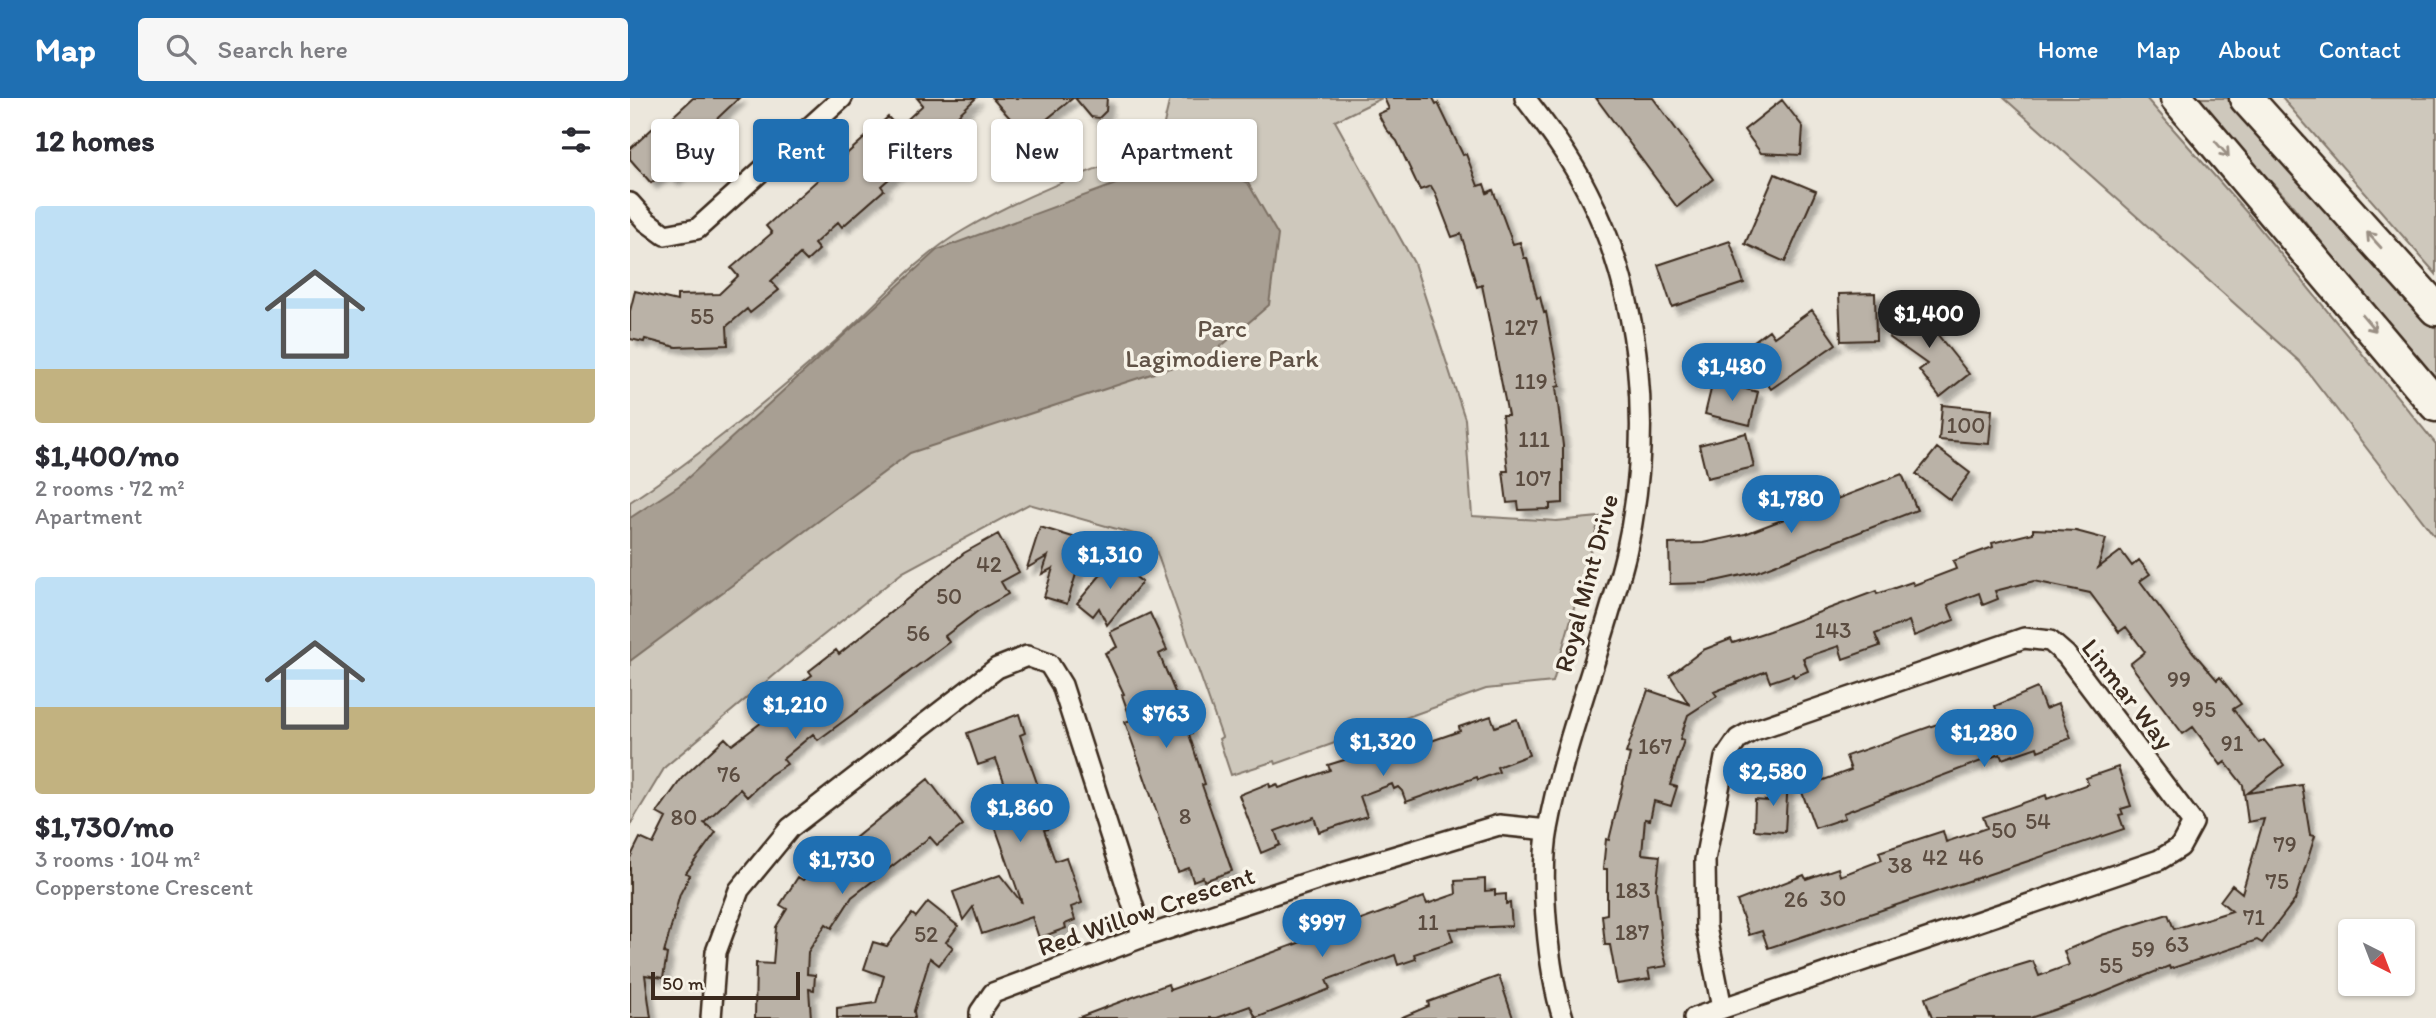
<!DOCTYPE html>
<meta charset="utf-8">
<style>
body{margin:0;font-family:Itim,sans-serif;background:#f7f7f7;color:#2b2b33;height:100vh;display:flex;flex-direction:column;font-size:26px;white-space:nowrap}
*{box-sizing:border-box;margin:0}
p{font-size:23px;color:#7c7c81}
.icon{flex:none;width:38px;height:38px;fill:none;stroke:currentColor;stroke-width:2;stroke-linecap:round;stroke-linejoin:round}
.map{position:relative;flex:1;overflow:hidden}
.drawer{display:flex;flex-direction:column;background:#fff;width:630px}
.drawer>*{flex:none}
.hud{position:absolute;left:21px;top:21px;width:665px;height:63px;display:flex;gap:14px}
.needle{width:46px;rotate:138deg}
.controls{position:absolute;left:1708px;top:821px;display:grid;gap:14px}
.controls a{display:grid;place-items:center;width:77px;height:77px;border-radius:7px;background:#fff;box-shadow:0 2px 5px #0004;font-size:35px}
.scale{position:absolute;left:21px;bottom:18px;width:149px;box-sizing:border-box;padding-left:7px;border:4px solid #3b2a1e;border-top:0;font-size:19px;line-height:24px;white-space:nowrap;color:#3b2a1e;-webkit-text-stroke:5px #f7f3e8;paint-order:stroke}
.price{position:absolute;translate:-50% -60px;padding:0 16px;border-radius:24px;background:#1f6fb2;color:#fff;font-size:23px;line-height:46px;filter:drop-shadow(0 2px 4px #0008)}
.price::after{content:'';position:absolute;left:50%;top:42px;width:21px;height:16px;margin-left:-10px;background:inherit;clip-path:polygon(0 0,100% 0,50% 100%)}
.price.active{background:#222;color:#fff}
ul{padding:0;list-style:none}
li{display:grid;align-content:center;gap:14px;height:371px;padding:0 35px}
li span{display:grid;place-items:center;height:217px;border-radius:7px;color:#555}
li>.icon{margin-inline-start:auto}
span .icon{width:126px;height:126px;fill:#fffc;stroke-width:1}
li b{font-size:30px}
h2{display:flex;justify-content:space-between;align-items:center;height:84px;padding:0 35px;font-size:30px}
.pill{padding:0 24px;border-radius:7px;background:#fff;box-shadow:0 2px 5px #0004;font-size:24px;line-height:63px}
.pill.active{background:#1f6fb2;color:#fff}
header{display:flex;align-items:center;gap:42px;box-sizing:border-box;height:98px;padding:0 35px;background:#1f6fb2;color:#fff}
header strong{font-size:33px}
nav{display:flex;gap:38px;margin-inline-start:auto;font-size:24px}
.search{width:490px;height:63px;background:#f7f7f7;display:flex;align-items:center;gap:18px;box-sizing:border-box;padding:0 24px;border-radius:7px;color:#7c7c81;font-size:26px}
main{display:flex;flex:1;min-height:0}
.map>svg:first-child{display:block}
.green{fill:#cec8bc;stroke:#84796d;stroke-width:2}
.water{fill:#a89f93;stroke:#7c7064;stroke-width:2}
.building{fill:#bab2a7;stroke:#3b2a1e;stroke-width:2;filter:url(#shadow)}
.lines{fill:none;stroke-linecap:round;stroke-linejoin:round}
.minor-casing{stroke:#3b2a1e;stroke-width:24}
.primary-casing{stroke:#3b2a1e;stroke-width:37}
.minor{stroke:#f7f3e8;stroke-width:19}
.primary{stroke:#f7f3e8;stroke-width:32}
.oneway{stroke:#998e83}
.labels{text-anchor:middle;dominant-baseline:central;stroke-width:7;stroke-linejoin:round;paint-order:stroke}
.number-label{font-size:23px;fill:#5b4c40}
.park-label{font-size:26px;fill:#605246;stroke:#f7f3e8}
.street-label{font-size:26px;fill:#3b2a1e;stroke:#f7f3e8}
</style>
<header>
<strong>Map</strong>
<div class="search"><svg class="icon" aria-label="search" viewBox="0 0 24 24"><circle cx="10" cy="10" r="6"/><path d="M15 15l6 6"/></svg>Search here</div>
<nav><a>Home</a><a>Map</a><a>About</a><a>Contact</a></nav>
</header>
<main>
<section class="drawer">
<h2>12 homes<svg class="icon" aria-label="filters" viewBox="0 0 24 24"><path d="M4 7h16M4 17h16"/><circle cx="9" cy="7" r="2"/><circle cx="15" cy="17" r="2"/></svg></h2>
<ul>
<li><span style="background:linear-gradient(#bfe0f5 75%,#c2b280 0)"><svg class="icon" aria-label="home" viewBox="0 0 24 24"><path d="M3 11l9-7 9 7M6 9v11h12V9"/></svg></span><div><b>$1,400/mo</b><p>2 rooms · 72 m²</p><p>Apartment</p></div></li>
<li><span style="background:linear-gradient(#bfe0f5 60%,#c2b280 0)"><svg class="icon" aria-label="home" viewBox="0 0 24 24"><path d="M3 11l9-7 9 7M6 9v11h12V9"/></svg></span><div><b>$1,730/mo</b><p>3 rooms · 104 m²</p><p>Copperstone Crescent</p></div></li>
</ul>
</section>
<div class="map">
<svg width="1806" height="920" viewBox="0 0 1806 920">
<defs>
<filter id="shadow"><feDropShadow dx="6" dy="6" stdDeviation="2" flood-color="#0004"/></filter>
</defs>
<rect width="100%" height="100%" fill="#ece7dc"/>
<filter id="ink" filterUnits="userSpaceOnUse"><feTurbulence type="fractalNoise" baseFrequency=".0143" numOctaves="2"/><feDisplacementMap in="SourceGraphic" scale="14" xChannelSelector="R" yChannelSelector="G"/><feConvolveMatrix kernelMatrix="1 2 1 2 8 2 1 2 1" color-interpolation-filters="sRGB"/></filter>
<g filter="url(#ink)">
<path class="green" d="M540 0H752L705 23 784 165 835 321 842 418 926 423 970 419 923 584 856 591 646 666 645 663 601 677 589 641 592 639 522 441 399 406 273 474 166 559 35 669 0 727V404C74 355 142 299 209 240 249 204 287 159 334 132 395 96 462 72 529 47Z
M1374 0H1516L1618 116 1806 346V440L1670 264Z
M1563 0H1601L1795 217 1806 230V289L1659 103Z
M1652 0H1806V176Z"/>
<path class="water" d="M559 59 618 85 648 137 639 207 582 256 280 355 0 563V420L50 387 307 152Z"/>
<path class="building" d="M63 0H109L74 33 84 43 43 81 35 73 21 85 0 61V51L24 29 27 33Z
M287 0H346L326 19 332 26 320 37 290 62 287 59 277 65 251 88 254 92 212 129 208 124 184 146 189 152 177 163 170 156 141 183 149 192 120 215 117 211 97 228 98 247 46 249 15 241 14 244 0 241V213L5 193 47 203V197L89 196 108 178 101 170 142 135 136 128 258 19 268 30 293 7Z
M362 0H443L396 38Z
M445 0H477L476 13 469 20 461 19Z
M754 0H803L806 6 808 5 833 57 836 56 848 88 854 86 857 95 863 92 883 146 890 144 894 160H897L907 200 910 199 914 215 916 214 930 288 926 289 933 348V405L920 406V411L889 412 888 404 877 405 873 373H878L872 317H878L852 187 847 189 831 136 822 139 805 95 801 88 790 92 767 43 756 31 748 16 759 11Z
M966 0H1023L1083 81 1047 109Z
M1152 2 1173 29 1171 57 1131 55 1114 32Z
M1145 76 1186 93 1155 164 1115 146Z
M1100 143 1114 185 1042 209 1028 167Z
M1245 195 1246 242 1211 243 1209 196Z
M1282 206 1309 225 1304 232 1339 276 1310 299 1289 272 1297 266 1259 239Z
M1182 212 1206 246 1141 291 1112 252 1139 232 1144 239Z
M1083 283 1128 294 1120 327 1075 316Z
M1312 307 1362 312 1359 346 1309 342Z
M1116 335 1124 369 1077 380 1069 347Z
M1307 350 1340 375 1320 402 1286 376Z
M1272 376 1287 412 1126 474 1076 485 1040 486 1039 446 1073 445 1115 436Z
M410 429 456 443 437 506 414 499 423 470 412 476 418 458 397 470Z
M1403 431 1446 433 1476 441 1468 470 1491 453 1502 468 1509 462 1520 476 1510 483 1563 554 1587 582 1590 579 1611 606 1603 611 1629 645 1634 642 1654 667 1618 695 1672 687 1680 737 1685 738 1665 802 1632 845 1627 842 1540 871 1539 868 1468 897 1400 920H1302L1295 900 1363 875 1403 863 1409 878 1439 867 1434 853 1472 837 1538 816 1544 831 1602 813 1590 803 1602 787 1612 795 1634 721 1618 724 1613 687 1595 664 1591 667 1563 629 1553 636 1500 566 1515 554 1496 529 1489 534 1460 495 1404 483 1365 493 1368 501 1353 507 1349 495 1318 507 1324 522 1284 538 1279 523 1245 536 1250 548 1213 561 1209 548 1173 560 1178 573 1164 579 1163 576 1140 584 1136 573 1084 594 1087 598 1058 617 1050 641 1054 642 1040 687 1047 689 1041 708 1024 703 1020 722 1015 721 1012 756 1030 758 1026 791 1032 849 1037 868 1018 871 1020 881 987 886 980 847H975L972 817 977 816V771H973L976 741 979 742 1000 656 996 655 1018 592 1059 606 1040 577 1073 552 1101 541 1103 545 1139 533 1246 493 1247 496 1282 484 1284 487 1326 471 1323 463 1363 449 1362 445 1403 435Z
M368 436 389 474 371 484 378 496 348 513 315 538 319 544 226 614 188 642 183 636 153 661 157 666 140 677 117 699 110 691 74 725 86 734 56 775 60 777 50 796 34 855 37 856 33 880 15 877 21 920H0V760L10 740 23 746 36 720 27 715 52 680 95 640 102 647 149 611 144 605 182 577 179 573 206 552 209 556 334 455Z
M484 461 512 484 477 527 469 510 463 518 447 505Z
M520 515 537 552 529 556 562 635 559 636 575 686 572 687 602 773 574 783 573 779 563 783 559 770 548 774 495 624 501 622 492 597 494 596 475 555 487 549 480 534Z
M1407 590 1415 611 1428 606 1441 640 1408 653 1407 649 1372 661 1370 656 1213 715 1215 720 1185 730 1164 672 1185 665 1191 683 1221 672 1216 658 1333 617 1339 634 1370 622 1365 608Z
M389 616 395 635 390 637 412 699 421 696 429 718 415 723 418 731 414 732 425 763 436 759 452 805 441 809 445 822 435 826 436 830 409 840 402 819 352 836 343 809 333 822 323 794 370 777 392 805 361 717 383 709 366 661 348 667 337 635Z
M861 618 865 629 887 621 899 657 867 669 869 674 848 682 847 679 776 704 772 693 768 689 764 691 762 686 730 698 737 718 689 734 684 719 645 733 650 747 631 755 609 697 639 685 640 689 647 686 649 690 700 672 698 667 776 643 778 651 830 633 829 629Z
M1488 669 1501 708 1491 711 1493 716 1489 717 1494 731 1138 850 1132 833 1119 837 1107 803 1174 777 1176 781 1208 770 1210 778 1252 762 1249 754 1313 733 1316 744 1357 730 1353 719 1416 697 1417 701 1458 686 1456 680Z
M1139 680H1158L1155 734 1124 732 1125 702 1138 703Z
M298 681 333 727 307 747 300 739 222 799 202 830 196 826 178 854 177 876 185 877 184 892 179 891 181 920H125L126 865 143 866 146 829 157 811 150 807 168 779 173 782Z
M855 781V793L865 792V797L876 796V806L880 805 882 828 819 831 823 843 784 856 786 861 768 867 765 857 696 882 700 891 626 920 620 908 587 920H447L538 886 540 892 794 799 797 806 826 796 825 783Z
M298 804 328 828 316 844 323 849 309 867 300 860 284 913 285 920H207V910L246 905 254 878 234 871 243 844 257 848 282 816 286 819Z
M869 878 883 920H770L799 908 798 904Z"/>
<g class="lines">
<g class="minor-casing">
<path id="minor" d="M895 0C918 30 940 59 957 93 1013 201 1023 337 996 455 974 546 935 639 918 731 909 779 918 873 933 920
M0 105 16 123 35 137 67 131 212 0
M81 920 86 854 109 792 160 730 367 570 397 558 419 566 432 587 513 839
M350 920V914L363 895 513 839 689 781 869 727 918 732
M1064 920 1529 762 1550 749 1563 725 1436 557 1420 543 1394 540 1122 633 1108 641 1095 660 1075 762 1076 829 1092 910"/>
</g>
<g class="primary-casing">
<path id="primary" d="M1547 0 1806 307
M1616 0 1806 211"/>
</g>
<use href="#minor" class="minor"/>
<use href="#primary" class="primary"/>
</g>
<defs><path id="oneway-shaft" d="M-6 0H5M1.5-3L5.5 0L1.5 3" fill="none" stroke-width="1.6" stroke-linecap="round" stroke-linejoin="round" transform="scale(1.75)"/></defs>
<g class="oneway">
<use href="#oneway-shaft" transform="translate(1592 51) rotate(49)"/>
<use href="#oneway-shaft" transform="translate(1744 142) rotate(-132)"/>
<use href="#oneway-shaft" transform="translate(1739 225) rotate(50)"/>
</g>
</g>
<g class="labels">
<g class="number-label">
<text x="72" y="218">55</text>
<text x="891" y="229">127</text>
<text x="901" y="283">119</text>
<text x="1336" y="327">100</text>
<text x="904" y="341">111</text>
<text x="903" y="380">107</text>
<text x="359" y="466">42</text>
<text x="319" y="498">50</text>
<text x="1203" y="532">143</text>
<text x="288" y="535">56</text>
<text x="1549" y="581">99</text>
<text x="1574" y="611">95</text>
<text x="1602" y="645">91</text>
<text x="1025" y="648">167</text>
<text x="99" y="676">76</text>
<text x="555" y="718">8</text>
<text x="54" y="719">80</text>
<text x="1408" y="723">54</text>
<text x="1374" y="732">50</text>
<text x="1655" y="746">79</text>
<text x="1305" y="759">42</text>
<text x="1341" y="759">46</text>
<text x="1270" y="767">38</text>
<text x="1647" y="783">75</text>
<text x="1003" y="792">183</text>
<text x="1203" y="800">30</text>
<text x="1166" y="801">26</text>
<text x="1624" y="819">71</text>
<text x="798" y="824">11</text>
<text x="1002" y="834">187</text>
<text x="296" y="836">52</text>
<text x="1547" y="846">63</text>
<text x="1513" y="851">59</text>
<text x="1481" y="867">55</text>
</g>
<g class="park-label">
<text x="592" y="230">Parc<tspan x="592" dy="30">Lagimodiere Park</tspan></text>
</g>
<g class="street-label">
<text transform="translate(956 485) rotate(-75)">Royal Mint Drive</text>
<text transform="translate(1498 596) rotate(52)">Linmar Way</text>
<text transform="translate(516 813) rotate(-19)">Red Willow Crescent</text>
</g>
</g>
</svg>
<div class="controls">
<a><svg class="needle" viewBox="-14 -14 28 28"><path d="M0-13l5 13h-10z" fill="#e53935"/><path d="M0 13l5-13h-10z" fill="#7c7c81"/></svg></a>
</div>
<div class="scale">50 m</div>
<b class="price active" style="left:1299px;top:252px">$1,400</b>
<b class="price" style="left:1102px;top:305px">$1,480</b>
<b class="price" style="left:1161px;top:437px">$1,780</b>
<b class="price" style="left:480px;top:493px">$1,310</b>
<b class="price" style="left:165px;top:643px">$1,210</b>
<b class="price" style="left:536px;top:652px">$763</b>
<b class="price" style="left:1354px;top:671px">$1,280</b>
<b class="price" style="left:753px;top:680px">$1,320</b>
<b class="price" style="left:1143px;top:710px">$2,580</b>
<b class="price" style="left:390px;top:746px">$1,860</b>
<b class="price" style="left:212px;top:798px">$1,730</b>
<b class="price" style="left:692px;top:861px">$997</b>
<div class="hud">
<a class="pill">Buy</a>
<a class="pill active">Rent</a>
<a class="pill">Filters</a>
<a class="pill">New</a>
<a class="pill">Apartment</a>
</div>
</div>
</main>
